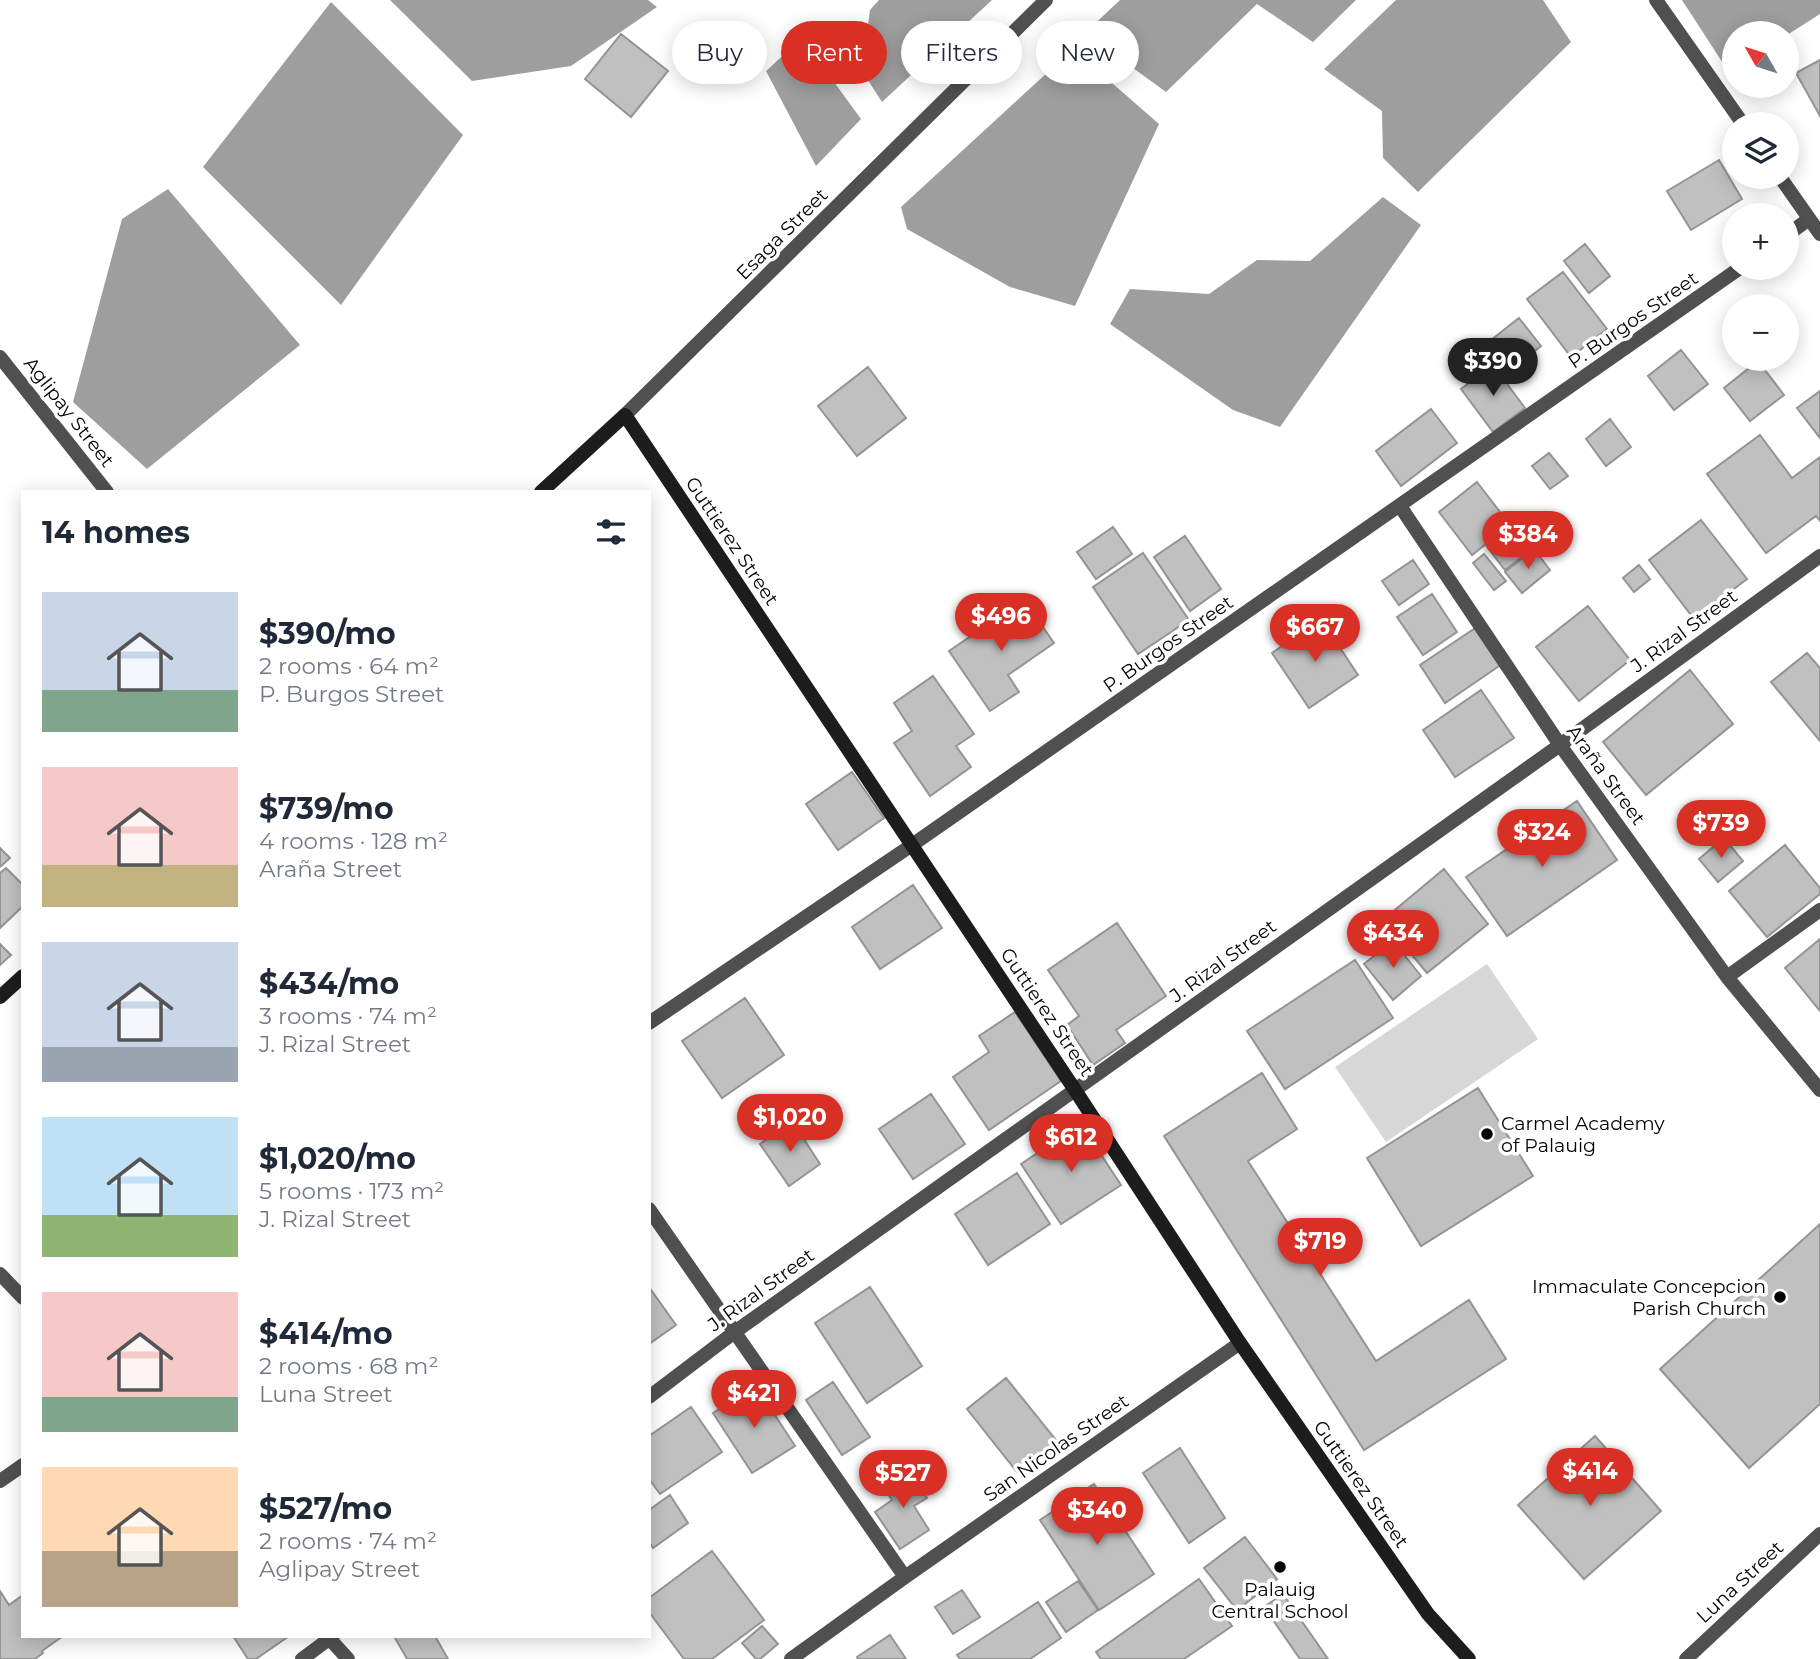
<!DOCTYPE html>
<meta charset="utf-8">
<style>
body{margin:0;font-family:Montserrat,sans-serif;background:#f6f6f7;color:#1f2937;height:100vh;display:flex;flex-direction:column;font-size:26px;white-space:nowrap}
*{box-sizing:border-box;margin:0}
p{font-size:23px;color:#747a83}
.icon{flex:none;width:38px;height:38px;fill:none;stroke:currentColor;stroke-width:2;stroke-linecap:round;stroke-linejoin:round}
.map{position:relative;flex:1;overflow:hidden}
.side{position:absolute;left:21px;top:490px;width:630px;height:1148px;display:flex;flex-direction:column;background:#fff;border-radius:0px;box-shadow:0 4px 18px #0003}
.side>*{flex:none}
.banner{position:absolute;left:672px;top:21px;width:665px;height:63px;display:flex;gap:14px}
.needle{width:46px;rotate:309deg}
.fabs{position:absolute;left:1722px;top:21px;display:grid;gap:14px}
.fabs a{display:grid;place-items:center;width:77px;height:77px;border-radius:50%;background:#fff;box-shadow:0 4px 18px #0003;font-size:35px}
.price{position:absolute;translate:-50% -60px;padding:0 16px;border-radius:24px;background:#d93025;color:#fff;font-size:23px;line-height:46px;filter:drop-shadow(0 2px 4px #0008)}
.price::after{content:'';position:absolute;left:50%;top:42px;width:21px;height:16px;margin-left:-10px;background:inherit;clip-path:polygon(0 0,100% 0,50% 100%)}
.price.current{background:#222;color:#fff}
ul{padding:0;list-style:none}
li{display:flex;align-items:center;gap:21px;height:175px;padding:0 21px}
li span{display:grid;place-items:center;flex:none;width:196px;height:140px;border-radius:0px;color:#555}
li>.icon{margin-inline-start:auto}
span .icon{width:84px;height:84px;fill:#fffc;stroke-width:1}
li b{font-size:30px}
h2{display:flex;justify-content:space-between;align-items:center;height:84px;padding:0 21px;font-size:30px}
.tag{padding:0 24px;border-radius:32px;background:#fff;box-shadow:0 4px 18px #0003;font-size:24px;line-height:63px}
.tag.current{background:#d93025;color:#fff}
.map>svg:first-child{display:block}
.green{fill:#d7d7d7}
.water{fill:#9e9e9e}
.building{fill:#c0c0c0;stroke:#949494;stroke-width:2}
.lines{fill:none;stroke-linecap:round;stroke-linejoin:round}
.street{stroke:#505050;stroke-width:14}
.secondary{stroke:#1d1d1d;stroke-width:14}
.poi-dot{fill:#000;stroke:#fff;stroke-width:2.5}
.labels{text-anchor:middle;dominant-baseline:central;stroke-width:7;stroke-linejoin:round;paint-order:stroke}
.street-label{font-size:19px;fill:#000;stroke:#fff}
.poi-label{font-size:19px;fill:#000;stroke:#fff;text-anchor:start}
</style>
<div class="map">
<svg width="1820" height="1659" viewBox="0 0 1820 1659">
<rect width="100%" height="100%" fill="#fff"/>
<path class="green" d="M1487 964 1538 1039 1386 1142 1335 1067Z"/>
<path class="water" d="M390 0H648L657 7 571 66 472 81Z
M879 0H992L882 102 862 71 870 10Z
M1120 0H1356L1313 42 1257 4 1166 92 1085 33Z
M1396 0H1543L1571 42 1418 192 1383 158 1382 111 1324 69Z
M1682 0H1820V14L1787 35 1734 33V67L1728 71Z
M331 2 463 135 341 305 203 167Z
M802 38 861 119 816 166 766 71Z
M1073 49 1159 124 1075 306 1010 287 907 229 901 207Z
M168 189 300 345 147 469 73 402 122 219Z
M1383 197 1421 225 1280 427 1233 410 1110 324 1130 289 1209 294 1257 260 1310 261Z"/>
<path class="building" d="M621 34 668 71 631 117 585 79Z
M1820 60V116L1796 73Z
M1719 160 1742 199 1691 230 1667 191Z
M1585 244 1610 276 1589 293 1564 261Z
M1563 272 1607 329 1571 357 1527 299Z
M1519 318 1541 346 1502 377 1481 348Z
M1681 350 1708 384 1674 410 1648 376Z
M1758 361 1784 395 1750 421 1724 388Z
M1493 365 1525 408 1493 432 1461 389Z
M868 367 906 418 857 456 818 406Z
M1820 391V438L1797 408Z
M1431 409 1457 443 1401 486 1376 451Z
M1610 419 1631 447 1606 466 1586 439Z
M1760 435 1792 478 1820 457V521L1816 516 1766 553 1707 474Z
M1549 453 1568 476 1550 489 1532 466Z
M1477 482 1510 525 1472 555 1439 512Z
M1529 516 1546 539 1505 570 1488 548Z
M1701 520 1747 579 1694 619 1649 560Z
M1113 527 1132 554 1096 579 1077 552Z
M1185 536 1221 589 1190 611 1154 557Z
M1534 549 1550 570 1522 593 1505 572Z
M1143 553 1189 620 1138 654 1093 587Z
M1484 554 1506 581 1494 590 1473 563Z
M1413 560 1429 584 1399 605 1382 581Z
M1639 565 1650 579 1634 592 1623 578Z
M1432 594 1457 632 1423 655 1397 617Z
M1024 600 1054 643 1008 675 1019 692 990 711 949 651Z
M1588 606 1630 660 1579 701 1536 647Z
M1321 619 1358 675 1309 708 1272 653Z
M1477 627 1502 664 1445 703 1420 665Z
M1807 653 1820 668V741L1771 682Z
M1690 670 1733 724 1646 795 1603 742Z
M933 676 974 734 956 746 971 767 930 796 894 743 912 731 894 703Z
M1481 690 1514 738 1455 777 1423 730Z
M852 772 884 818 838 850 806 804Z
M1577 801 1617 860 1507 936 1466 877Z
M1724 838 1743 861 1718 882 1699 859Z
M1785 845 1820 888V894L1767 937 1729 891Z
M0 848 10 858 0 867Z
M6 868 23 885V906L0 928V873Z
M1444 869 1488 924 1427 973 1383 920Z
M913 885 942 928 880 969 852 927Z
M1117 923 1166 996 1116 1030 1125 1043 1093 1065 1067 1025 1079 1016 1048 970Z
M1820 939V1011L1785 968Z
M1393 941 1421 976 1393 1000 1364 964Z
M0 944 11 955 0 965Z
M1355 960 1393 1018 1285 1089 1247 1031Z
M745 998 784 1055 722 1098 682 1041Z
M1015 1012 1061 1081 989 1130 953 1077 989 1052 979 1036Z
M1262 1073 1297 1129 1248 1161 1376 1361 1469 1300 1506 1359 1364 1450 1164 1136Z
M1478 1088 1533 1176 1421 1246 1367 1158Z
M931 1094 965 1144 913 1179 879 1129Z
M792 1121 820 1164 789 1186 760 1144Z
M1081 1124 1121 1185 1061 1224 1021 1164Z
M1017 1173 1050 1224 988 1265 955 1214Z
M1820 1224V1404L1749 1468 1660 1369Z
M649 1287 676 1325 649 1344Z
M870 1287 922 1366 867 1403 815 1323Z
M1006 1378 1056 1440 1017 1472 967 1409Z
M833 1382 870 1437 842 1455 806 1400Z
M756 1386 795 1446 752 1473 713 1413Z
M691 1407 722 1452 660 1494 649 1479V1436Z
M1595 1436 1661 1511 1584 1579 1518 1505Z
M1180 1448 1225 1518 1189 1543 1143 1473Z
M908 1470 927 1498 914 1506 929 1530 900 1549 875 1512 892 1500 883 1487Z
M1094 1484 1154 1574 1099 1610 1040 1520Z
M670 1495 688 1523 653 1548 649 1542V1510Z
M1245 1537 1277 1579 1237 1610 1204 1568Z
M712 1551 764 1620 712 1659H684L649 1612V1598Z
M1199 1579 1232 1626 1184 1659H1101L1096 1652Z
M1078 1581 1098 1610 1066 1632 1046 1602Z
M962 1590 980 1617 953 1634 935 1607Z
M0 1591 9 1605 23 1595V1636H63L42 1651 43 1653 35 1659H0Z
M1283 1594 1328 1659H1300L1264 1607Z
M1038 1602 1061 1638 1030 1659H960L957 1655Z
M762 1626 778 1644 760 1659H756L742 1643Z
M890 1635 906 1659H858L857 1657Z
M233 1636H289L256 1659H248Z
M394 1636H435L448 1659H407Z"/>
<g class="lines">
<path class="street" d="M1656 0 1743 124
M1780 177 1820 234
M1787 235 1809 219
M0 357 107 492
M625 415 1046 0
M1400 506 1560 745 1727 977 1820 1090
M1727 977 1820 910
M649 1023 912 845 1740 268
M649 1209 905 1577
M0 1274 23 1298
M649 1397 736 1331 1560 745 1820 556
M0 1481 23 1465
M327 1636 348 1659
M302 1659 333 1636
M791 1659 905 1577 1240 1343
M1686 1659 1820 1534"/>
<path class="secondary" d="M541 492 625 415 1075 1090 1240 1343 1428 1614 1469 1659
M0 997 23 976"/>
</g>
<g class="poi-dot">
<circle cx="1487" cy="1134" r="7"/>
<circle cx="1780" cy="1297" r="7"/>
<circle cx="1280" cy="1567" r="7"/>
</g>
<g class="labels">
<g class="street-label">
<text transform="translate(782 234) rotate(-45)">Esaga Street</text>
<text transform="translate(1633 320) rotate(-35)">P. Burgos Street</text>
<text transform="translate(69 412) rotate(52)">Aglipay Street</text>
<text transform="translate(732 541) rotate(56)">Guttierez Street</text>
<text transform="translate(1684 631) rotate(-36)">J. Rizal Street</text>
<text transform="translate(1168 644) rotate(-35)">P. Burgos Street</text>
<text transform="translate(1606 775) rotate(54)">Araña Street</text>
<text transform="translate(1223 961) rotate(-36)">J. Rizal Street</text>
<text transform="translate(1047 1012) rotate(56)">Guttierez Street</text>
<text transform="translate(761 1290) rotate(-36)">J. Rizal Street</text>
<text transform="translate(1056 1448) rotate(-35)">San Nicolas Street</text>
<text transform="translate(1361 1484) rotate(55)">Guttierez Street</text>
<text transform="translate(1740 1582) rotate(-43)">Luna Street</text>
</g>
<g class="poi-label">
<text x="1501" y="1123">Carmel Academy<tspan x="1501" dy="22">of Palauig</tspan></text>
<text x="1766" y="1286" text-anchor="end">Immaculate Concepcion<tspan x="1766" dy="22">Parish Church</tspan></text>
<text x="1280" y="1589" text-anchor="middle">Palauig<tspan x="1280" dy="22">Central School</tspan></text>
</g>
</g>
</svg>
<div class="fabs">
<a><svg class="needle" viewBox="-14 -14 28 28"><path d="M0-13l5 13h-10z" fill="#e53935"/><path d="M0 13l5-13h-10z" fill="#747a83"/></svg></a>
<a><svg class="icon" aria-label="layers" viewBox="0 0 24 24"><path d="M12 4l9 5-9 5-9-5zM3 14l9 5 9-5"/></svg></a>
<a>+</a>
<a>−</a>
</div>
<b class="price current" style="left:1493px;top:398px">$390</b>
<b class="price" style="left:1528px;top:571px">$384</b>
<b class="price" style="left:1001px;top:653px">$496</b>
<b class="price" style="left:1315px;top:664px">$667</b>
<b class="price" style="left:1721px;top:860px">$739</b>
<b class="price" style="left:1542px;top:869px">$324</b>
<b class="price" style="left:1393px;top:970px">$434</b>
<b class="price" style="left:790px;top:1154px">$1,020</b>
<b class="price" style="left:1071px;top:1174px">$612</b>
<b class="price" style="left:1320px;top:1278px">$719</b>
<b class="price" style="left:754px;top:1430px">$421</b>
<b class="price" style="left:1590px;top:1508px">$414</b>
<b class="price" style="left:903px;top:1510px">$527</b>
<b class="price" style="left:1097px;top:1547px">$340</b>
<div class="banner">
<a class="tag">Buy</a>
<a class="tag current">Rent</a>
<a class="tag">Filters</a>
<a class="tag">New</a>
</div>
<section class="side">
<h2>14 homes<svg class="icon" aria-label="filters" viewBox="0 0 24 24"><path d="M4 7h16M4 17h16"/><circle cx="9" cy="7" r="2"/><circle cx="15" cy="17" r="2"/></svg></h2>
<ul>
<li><span style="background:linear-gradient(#c9d6e8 70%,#7fa58c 0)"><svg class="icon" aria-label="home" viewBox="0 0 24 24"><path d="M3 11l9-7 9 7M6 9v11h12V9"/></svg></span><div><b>$390/mo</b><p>2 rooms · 64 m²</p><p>P. Burgos Street</p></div></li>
<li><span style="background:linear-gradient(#f6c9c9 70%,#c2b280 0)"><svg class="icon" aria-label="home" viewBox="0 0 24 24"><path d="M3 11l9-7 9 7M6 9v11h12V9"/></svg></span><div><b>$739/mo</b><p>4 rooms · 128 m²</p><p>Araña Street</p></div></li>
<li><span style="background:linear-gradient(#c9d6e8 75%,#9aa5b1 0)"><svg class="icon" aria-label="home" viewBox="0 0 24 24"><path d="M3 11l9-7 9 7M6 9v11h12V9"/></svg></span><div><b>$434/mo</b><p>3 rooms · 74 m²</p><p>J. Rizal Street</p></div></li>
<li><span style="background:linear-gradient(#bfe0f5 70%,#8fb573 0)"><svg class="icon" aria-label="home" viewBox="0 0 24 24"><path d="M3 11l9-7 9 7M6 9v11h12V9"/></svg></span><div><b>$1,020/mo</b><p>5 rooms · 173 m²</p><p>J. Rizal Street</p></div></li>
<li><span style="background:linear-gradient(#f6c9c9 75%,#7fa58c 0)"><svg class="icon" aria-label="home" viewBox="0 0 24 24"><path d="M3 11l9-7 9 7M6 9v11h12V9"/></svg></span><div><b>$414/mo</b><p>2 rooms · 68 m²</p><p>Luna Street</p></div></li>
<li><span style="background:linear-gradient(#ffd9b3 60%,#b9a48a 0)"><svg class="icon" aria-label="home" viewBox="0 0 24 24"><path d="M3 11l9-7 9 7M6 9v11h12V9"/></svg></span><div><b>$527/mo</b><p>2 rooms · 74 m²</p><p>Aglipay Street</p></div></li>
</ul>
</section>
</div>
